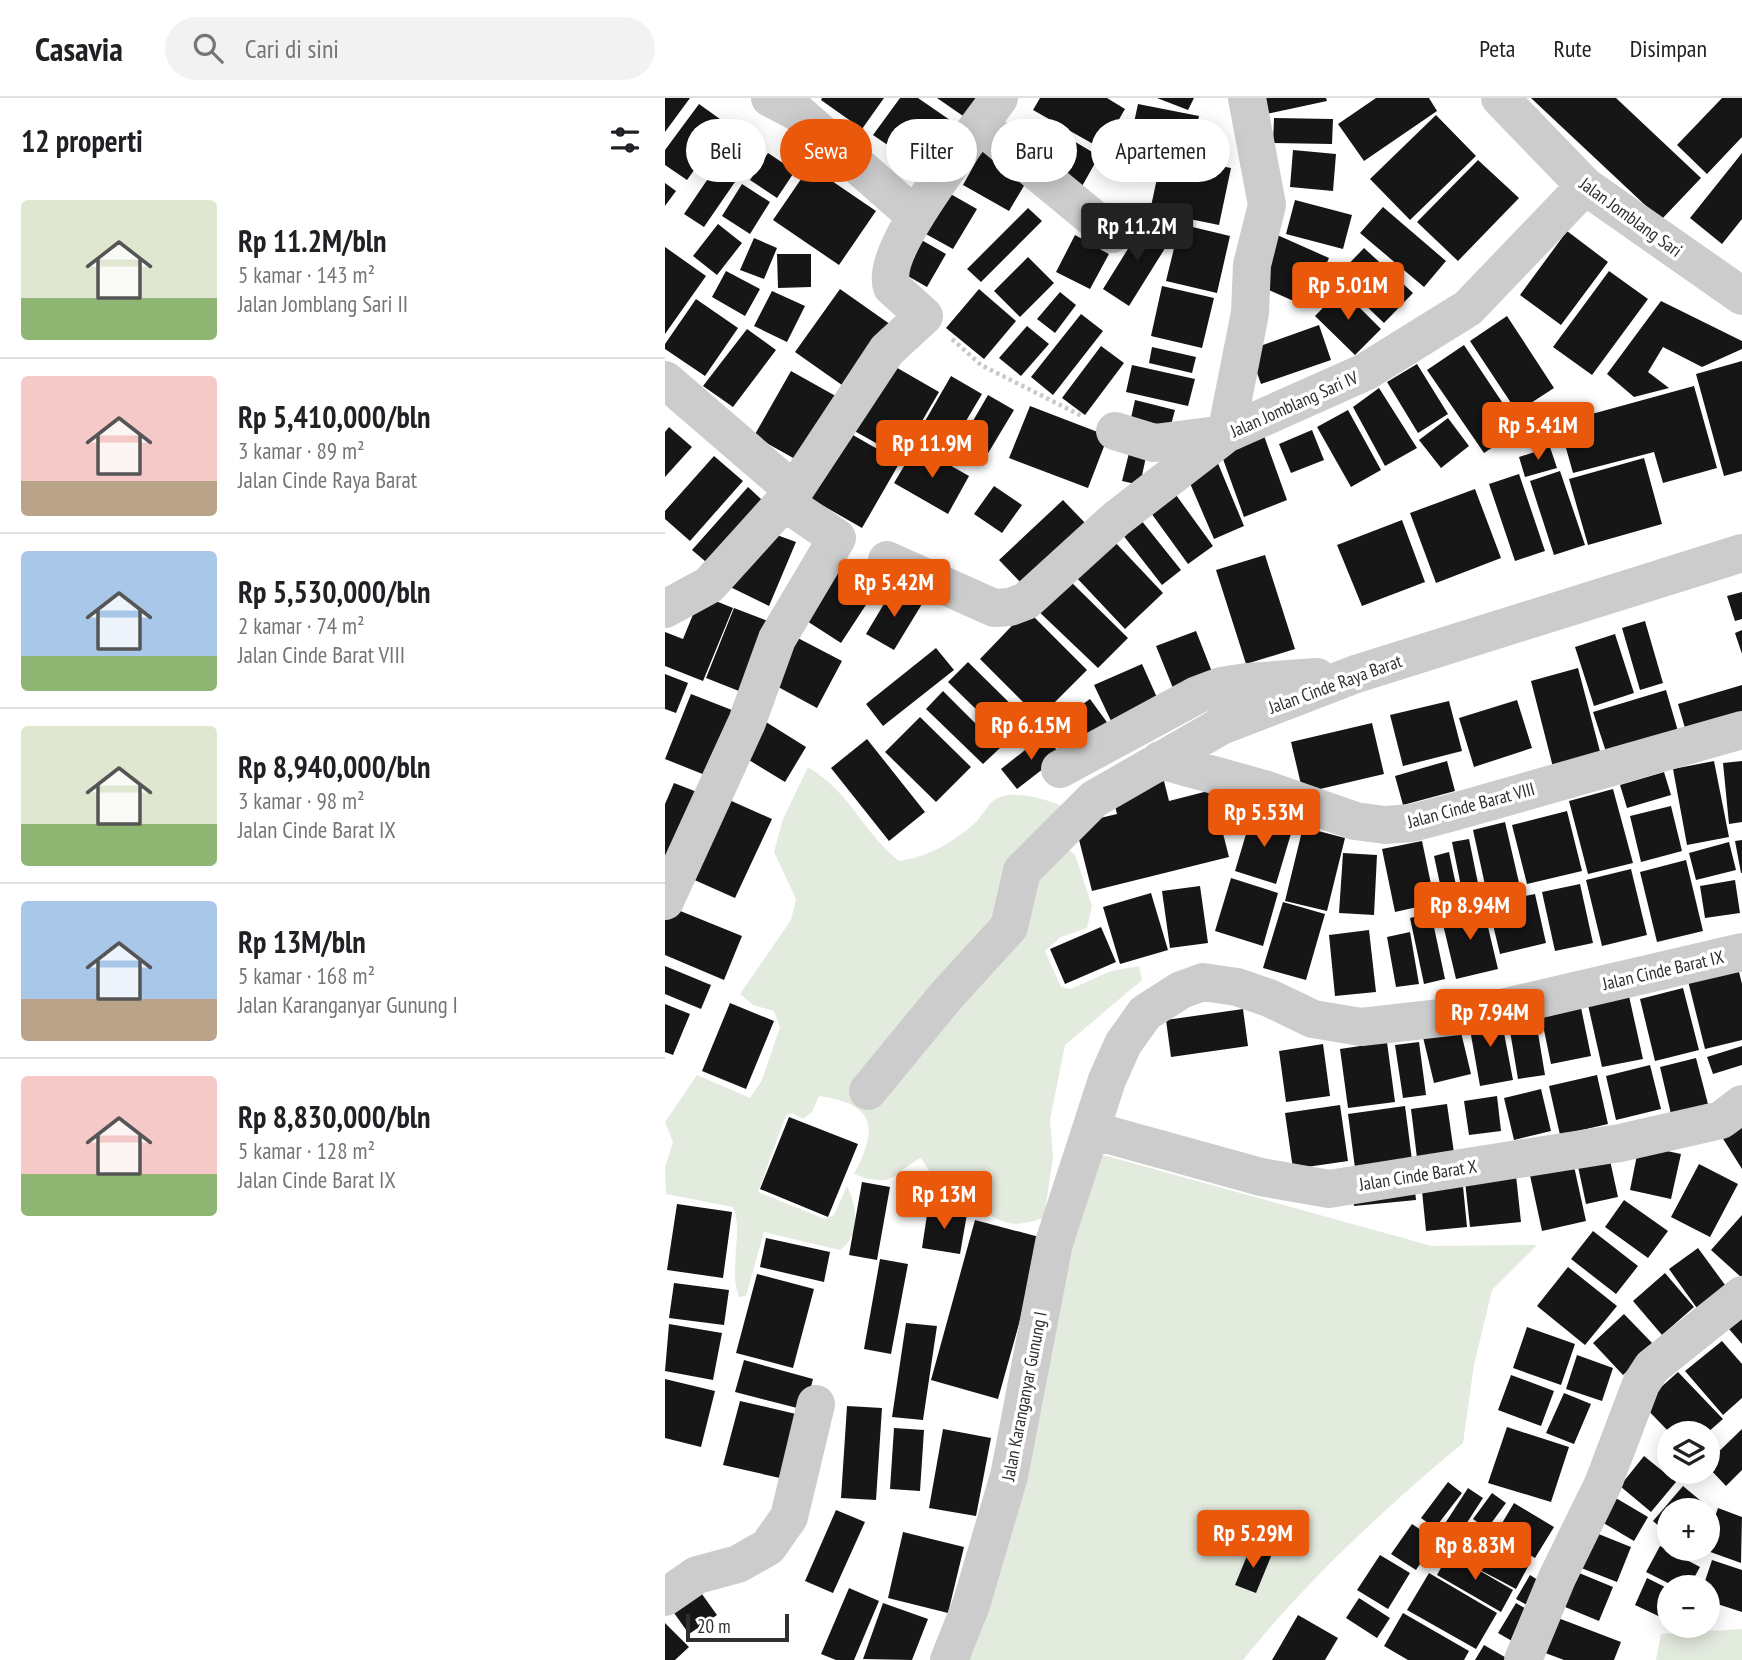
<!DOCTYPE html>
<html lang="id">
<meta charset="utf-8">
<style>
body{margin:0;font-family:"PT Sans Narrow",sans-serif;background:#f2f2f2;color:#202124;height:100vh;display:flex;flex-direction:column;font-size:26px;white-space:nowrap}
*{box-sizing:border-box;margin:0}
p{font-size:23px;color:#757577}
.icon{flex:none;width:38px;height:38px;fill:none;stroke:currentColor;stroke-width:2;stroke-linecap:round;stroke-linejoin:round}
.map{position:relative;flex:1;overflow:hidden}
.panel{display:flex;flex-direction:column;background:#fff;width:665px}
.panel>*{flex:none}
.hud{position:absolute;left:21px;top:21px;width:665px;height:63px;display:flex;gap:14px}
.fabs{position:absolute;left:992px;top:1323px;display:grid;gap:14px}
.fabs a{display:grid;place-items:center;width:63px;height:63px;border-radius:50%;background:#fff;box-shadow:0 4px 18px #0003;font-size:35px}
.scale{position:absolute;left:21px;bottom:18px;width:103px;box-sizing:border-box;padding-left:7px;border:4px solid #2f2f2f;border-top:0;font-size:19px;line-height:24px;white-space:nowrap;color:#2f2f2f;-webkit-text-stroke:5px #fff;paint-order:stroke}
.price{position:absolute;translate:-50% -60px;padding:0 16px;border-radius:7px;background:#ea580c;color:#fff;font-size:23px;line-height:46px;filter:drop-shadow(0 2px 4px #0008)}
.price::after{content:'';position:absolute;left:50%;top:42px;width:21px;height:16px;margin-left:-10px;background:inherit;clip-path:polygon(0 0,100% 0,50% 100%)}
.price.on{background:#222;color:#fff}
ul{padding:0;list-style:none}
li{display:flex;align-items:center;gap:21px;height:175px;padding:0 21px}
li+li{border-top:2px solid #e0e0e0}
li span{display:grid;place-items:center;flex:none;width:196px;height:140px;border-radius:7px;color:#555}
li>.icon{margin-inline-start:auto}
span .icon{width:84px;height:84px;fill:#fffc;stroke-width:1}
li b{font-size:30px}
h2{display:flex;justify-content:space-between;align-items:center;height:84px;padding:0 21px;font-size:30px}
.tag{padding:0 24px;border-radius:32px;background:#fff;box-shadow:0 4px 18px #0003;font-size:24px;line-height:63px}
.tag.on{background:#ea580c;color:#fff}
header{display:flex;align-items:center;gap:42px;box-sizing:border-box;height:98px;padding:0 35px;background:#fff;border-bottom:2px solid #e0e0e0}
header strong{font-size:33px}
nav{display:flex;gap:38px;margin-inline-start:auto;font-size:24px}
.search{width:490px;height:63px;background:#f2f2f2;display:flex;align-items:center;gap:18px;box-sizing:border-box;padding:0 24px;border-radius:38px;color:#757577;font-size:26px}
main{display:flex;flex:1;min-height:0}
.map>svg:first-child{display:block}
.green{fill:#e3eade}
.building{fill:#161616}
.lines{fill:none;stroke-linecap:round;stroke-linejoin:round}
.path{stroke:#c9c9c9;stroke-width:4.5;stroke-dasharray:3.5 3.5;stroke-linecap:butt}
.minor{stroke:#ccc;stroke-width:38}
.labels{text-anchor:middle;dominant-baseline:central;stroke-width:7;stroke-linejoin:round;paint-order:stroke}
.street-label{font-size:18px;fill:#2f2f2f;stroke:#fff}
</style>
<header>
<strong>Casavia</strong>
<div class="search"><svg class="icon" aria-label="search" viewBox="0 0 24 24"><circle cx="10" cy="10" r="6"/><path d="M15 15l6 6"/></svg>Cari di sini</div>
<nav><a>Peta</a><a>Rute</a><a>Disimpan</a></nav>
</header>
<main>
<section class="panel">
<h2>12 properti<svg class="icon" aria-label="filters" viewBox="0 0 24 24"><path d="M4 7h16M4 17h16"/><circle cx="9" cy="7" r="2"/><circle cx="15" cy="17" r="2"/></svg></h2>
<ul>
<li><span style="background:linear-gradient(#dfe7d0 70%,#8fb573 0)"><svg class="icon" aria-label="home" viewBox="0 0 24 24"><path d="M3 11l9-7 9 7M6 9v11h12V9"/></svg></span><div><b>Rp 11.2M/bln</b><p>5 kamar · 143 m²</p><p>Jalan Jomblang Sari II</p></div></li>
<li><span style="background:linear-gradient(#f6c9c9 75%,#b9a48a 0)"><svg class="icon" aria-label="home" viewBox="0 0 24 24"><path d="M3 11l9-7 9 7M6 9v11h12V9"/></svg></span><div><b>Rp 5,410,000/bln</b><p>3 kamar · 89 m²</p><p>Jalan Cinde Raya Barat</p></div></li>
<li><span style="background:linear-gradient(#a9c7e8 75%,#8fb573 0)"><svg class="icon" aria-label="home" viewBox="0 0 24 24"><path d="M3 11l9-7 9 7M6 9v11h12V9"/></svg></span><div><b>Rp 5,530,000/bln</b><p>2 kamar · 74 m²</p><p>Jalan Cinde Barat VIII</p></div></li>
<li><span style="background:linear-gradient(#dfe7d0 70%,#8fb573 0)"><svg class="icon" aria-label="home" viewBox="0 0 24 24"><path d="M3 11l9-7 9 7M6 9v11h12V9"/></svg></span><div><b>Rp 8,940,000/bln</b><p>3 kamar · 98 m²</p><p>Jalan Cinde Barat IX</p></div></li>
<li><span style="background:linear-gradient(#a9c7e8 70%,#b9a48a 0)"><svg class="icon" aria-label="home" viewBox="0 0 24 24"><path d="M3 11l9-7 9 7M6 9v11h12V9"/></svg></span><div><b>Rp 13M/bln</b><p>5 kamar · 168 m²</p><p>Jalan Karanganyar Gunung I</p></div></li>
<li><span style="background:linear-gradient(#f6c9c9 70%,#8fb573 0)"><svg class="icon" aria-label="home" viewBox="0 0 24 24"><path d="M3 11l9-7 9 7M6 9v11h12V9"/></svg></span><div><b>Rp 8,830,000/bln</b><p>5 kamar · 128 m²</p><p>Jalan Cinde Barat IX</p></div></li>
</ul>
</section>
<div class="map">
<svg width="1077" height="1562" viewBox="0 0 1077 1562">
<rect width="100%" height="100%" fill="#fff"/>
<path class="green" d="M143 669C187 696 196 732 234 763 263 759 289 744 311 724 317 718 321 709 328 703 346 688 388 703 406 712L394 744 410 757 427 808 422 830 396 839 380 853 396 889 406 891 446 873 474 868 477 882 400 947 385 1022 388 1059 379 1120C345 1131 341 1125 312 1111 301 1106 280 1105 268 1104L262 1096 265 1074 256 1060C225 1076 231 1091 189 1076 214 1029 210 1006 154 998L147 1014 138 1021 127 1015 121 1017 93 1094 160 1121 169 1117 182 1088C192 1107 196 1138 175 1152L99 1134 81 1198 74 1199C63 1171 79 1132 68 1109L1 1096 0 1070 8 1044 0 1024 32 977 85 1000 97 982 115 929 109 913 88 907 75 896 126 822 131 801 109 754 118 721Z
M431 1055 767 1148 872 1147 827 1192 809 1267 798 1345C719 1411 643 1481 578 1562H294Z
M1077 1531V1562H991L996 1536Z"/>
<path class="building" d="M0 0H25L0 34Z
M157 0H219L197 31 156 2Z
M235 0H253L298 31 265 76 208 37Z
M272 0H315L301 20Z
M375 0H442L460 11 437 51 368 12Z
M492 0H529L523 12Z
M588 0H661L662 3 592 18Z
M711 0H764L772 13 699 63 673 26Z
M866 0H951L1036 80 996 122Z
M1057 0H1077V39L1042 76 1012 47Z
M34 6 62 26 22 82 0 67V52Z
M473 6 534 18 527 55 465 43Z
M771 17 811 58 745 122 705 81Z
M609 20 668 21 667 46 608 45Z
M375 23 434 58 416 90 356 56Z
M74 35 94 49 39 129 19 116Z
M319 49 366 76 344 113 298 87Z
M628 52 671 56 668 93 625 89Z
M103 55 130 73 112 100 85 82Z
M1077 55V121L1057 146 1025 120Z
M497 57 566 70 554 127 485 113Z
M813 62 854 100 793 163 752 124Z
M145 68 211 113 174 167 108 122Z
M0 85 11 93 0 108Z
M77 86 105 104 85 136 57 118Z
M282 94 312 111 288 151 259 135Z
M630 102 687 117 678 151 621 136Z
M718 109 781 163 759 189 695 135Z
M363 110 377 123 316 184 302 171Z
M481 122 507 139 464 208 438 191Z
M53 126 77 145 52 177 28 158Z
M515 126 565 138 552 195 501 183Z
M902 133 943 164 896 227 855 197Z
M610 136 664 160 642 209 588 185Z
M410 137 444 156 425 191 391 174Z
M89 140 112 150 99 181 75 172Z
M253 140 281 156 262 189 234 173Z
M0 149 41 178 0 236Z
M699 150 748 195 719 225 671 179Z
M112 156H146V189L113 190Z
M363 159 389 185 355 219 329 193Z
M61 173 95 191 80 218 47 199Z
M944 173 983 201 927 277 888 249Z
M497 188 549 200 537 250 486 238Z
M175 191 229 229 184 292 130 254Z
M314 191 351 223 319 261 281 230Z
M676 191 716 231 690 257 650 218Z
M107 193 140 208 122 244 89 228Z
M395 194 411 207 390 235 372 221Z
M31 201 73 230 40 278 0 251V246Z
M996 203 1077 243V251L1037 269 998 249 983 274 1004 290 969 299 942 276Z
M416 216 438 233 388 297 366 279Z
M842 218 889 290 852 314 805 243Z
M654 227 666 262 596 286 584 252Z
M362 228 384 246 356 278 334 260Z
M82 231 111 252 68 309 38 288Z
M799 247 855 331 819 355 762 272Z
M436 248 459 265 420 317 397 300Z
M487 249 531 259 527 275 484 265Z
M1077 263V373L1059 378 1031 276Z
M222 264 274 294 236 359 184 330Z
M752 266 783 316 753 335 722 284Z
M467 267 530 281 523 308 461 294Z
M126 273 176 301 139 366 89 338Z
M286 278 317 296 282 355 252 337Z
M1029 288 1052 370 998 385 989 354 908 375 894 325Z
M714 290 752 350 720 368 688 309Z
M323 297 349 312 319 362 294 347Z
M470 302 510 312 503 338 464 329Z
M365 308 443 338 423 390 344 360Z
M683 312 716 372 686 389 652 329Z
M783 320 804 348 776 370 754 342Z
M4 329 27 349 0 379V334Z
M174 329 235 364 197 430 136 395Z
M647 332 659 362 626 375 614 346Z
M598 335 622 402 579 419 554 350Z
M251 348 304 378 283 416 229 385Z
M885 349 892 370 860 379 854 359Z
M465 351 482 354 475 387 457 383Z
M49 358 78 383 25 443 0 421V413Z
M979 360 997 426 923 447 904 381Z
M552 363 579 428 549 441 521 376Z
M895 373 920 447 889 457 865 383Z
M854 376 880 453 850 463 824 386Z
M329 388 357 407 337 435 309 416Z
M83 389 109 413 54 475 27 452Z
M506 390 548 448 523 466 481 408Z
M810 391 836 460 771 485 745 415Z
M398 402 422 427 358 487 334 462Z
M472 417 516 472 497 487 454 432Z
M737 422 760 484 697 508 672 447Z
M101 433 131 444 104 508 55 484Z
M448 442 498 495 460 531 410 478Z
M600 457 630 551 581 566 551 472Z
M165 464 210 493 176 545 131 516Z
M400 478 463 540 433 570 369 509Z
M229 489 257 506 229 552 201 536Z
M1077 494V521L1070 523 1062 498Z
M36 497 68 510 38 583 0 568V534L18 541Z
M69 510 113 527 84 597 41 580Z
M362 512 422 572 374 620 315 561Z
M980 523 998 585 975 592 957 530Z
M1077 532V556L1070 535Z
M531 533 549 579 510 595 491 548Z
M950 536 969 595 929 608 910 549Z
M129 538 177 563 152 610 104 584Z
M271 550 289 572 218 628 201 606Z
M303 564 369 629 350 649 283 584Z
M477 566 494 604 447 625 429 587Z
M913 570 937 661 889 673 866 583Z
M0 576 23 585 11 615 0 611Z
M1077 587V621L1022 637 1013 606Z
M1001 592 1015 640 944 663 928 614Z
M278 593 335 650 318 666 261 611Z
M26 596 72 614 45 679 0 661Z
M425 601 444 627 404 655 385 629Z
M852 602 867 650 809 669 794 620Z
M784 603 797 653 738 668 725 617Z
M255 619 306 669 271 704 220 654Z
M101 624 141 649 120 684 79 659Z
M707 625 719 676 638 695 626 644Z
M379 637 396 657 352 691 336 671Z
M202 641 260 714 224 743 166 670Z
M782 663 790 693 738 707 730 678Z
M1049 663 1064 739 1022 747 1008 671Z
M1077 663V724L1064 726 1058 665Z
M999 674 1006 697 962 710 955 687Z
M499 683 504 703 547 692 564 759 427 793 410 726 452 716 447 696Z
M9 685 37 696 0 778V706Z
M948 691 968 765 923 776 904 703Z
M62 701 107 721 70 800 25 780Z
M1006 708 1017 753 976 764 965 718Z
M902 713 917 773 862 786 847 727Z
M587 716 628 729 611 786 570 773Z
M840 724 855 789 822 796 808 732Z
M638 729 680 740 662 813 620 803Z
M804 741 816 800 799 803 787 744Z
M1077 742V775H1076L1070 743Z
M757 743 770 805 730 814 717 751Z
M1064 744 1071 772 1031 782 1024 755Z
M784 754 795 806 780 809 769 758Z
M678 755 712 757 709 817 674 815Z
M1021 762 1038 833 992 844 975 774Z
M966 771 982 837 937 848 921 782Z
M566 780 613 795 598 848 550 833Z
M1070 782 1075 815 1040 820 1035 788Z
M915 786 928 845 890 853 877 794Z
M535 788 543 845 505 850 497 793Z
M486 795 503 852 455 866 438 809Z
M870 796 881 845 835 856 823 806Z
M618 804 660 816 641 882 598 870Z
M3 808 77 838 59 882 0 857V816Z
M818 808 833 871 791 881 776 818Z
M766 815 780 881 759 886 745 820Z
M436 829 451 864 400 886 385 851Z
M704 832 711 894 670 898 664 837Z
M745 834 754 886 731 889 722 839Z
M0 868 46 887 36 911 0 896Z
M1073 870 1077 886V942L1040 951 1023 883Z
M1018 890 1034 952 990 963 975 901Z
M964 898 978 961 937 969 923 907Z
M914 900 926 958 886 966 874 908Z
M65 905 109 923 81 991 37 973Z
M0 906 25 916 8 957 0 954Z
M578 911 583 948 506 959 501 922Z
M869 911 880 977 853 981 842 915Z
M835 914 848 982 815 988 803 920Z
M794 926 806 976 769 985 757 935Z
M722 944 730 1004 683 1010 675 951Z
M754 944 761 997 738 1000 730 947Z
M658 946 665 998 621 1004 614 953Z
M1077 948V967L1048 976 1042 959Z
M1031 960 1043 1006 1006 1016 995 969Z
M985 967 996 1011 951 1022 941 978Z
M932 977 943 1026 895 1037 884 988Z
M876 991 886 1033 849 1042 839 1000Z
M832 998 836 1033 804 1037 799 1003Z
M782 1006 789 1055 752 1060 746 1011Z
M675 1007 683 1063 628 1071 620 1015Z
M740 1008 747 1062 690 1070 683 1016Z
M1077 1011V1071L1050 1028Z
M124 1019 193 1046 163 1119 95 1091Z
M974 1047 1016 1056 1006 1101 965 1092Z
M943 1053 953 1099 921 1106 911 1059Z
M907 1059 921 1123 877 1133 863 1068Z
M1034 1066 1073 1086 1045 1139 1006 1119Z
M850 1068 856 1124 805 1129 799 1074Z
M797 1078 802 1129 761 1133 756 1083Z
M749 1082 751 1102 689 1108 687 1089Z
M197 1084 225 1089 212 1162 184 1157Z
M959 1102 1003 1133 983 1160 940 1129Z
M12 1106 67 1114 58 1180 2 1172Z
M263 1110 302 1116 295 1156 257 1150Z
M1077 1117V1177L1076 1179 1046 1152Z
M310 1122 378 1140 333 1301 266 1282Z
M928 1133 973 1168 951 1196 906 1161Z
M101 1140 165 1154 159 1184 95 1169Z
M1033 1150 1063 1191 1034 1213 1004 1171Z
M215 1161 243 1166 226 1256 199 1251Z
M903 1169 952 1208 920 1247 872 1208Z
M1000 1175 1029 1209 997 1237 968 1203Z
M92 1176 149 1191 128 1270 71 1255Z
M9 1185 64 1192 59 1227 4 1220Z
M959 1216 990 1248 958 1277 928 1245Z
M1077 1221V1246L1064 1231Z
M241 1225 272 1228 258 1322 227 1319Z
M4 1226 57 1235 48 1282 0 1273Z
M862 1229 910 1246 896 1287 848 1270Z
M1057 1243 1077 1266V1300L1058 1317 1020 1273Z
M912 1257 948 1270 937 1303 901 1291Z
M79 1262 148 1281 140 1312 70 1294Z
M1013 1274 1058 1321 1042 1335H1005L977 1306Z
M846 1277 889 1293 876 1328 833 1312Z
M0 1281 50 1293 36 1349 0 1340Z
M899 1295 926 1306 909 1346 881 1335Z
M75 1303 131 1316 115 1380 58 1367Z
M182 1308 217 1310 211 1402 176 1400Z
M842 1329 904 1349 886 1404 823 1385Z
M229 1330 259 1332 255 1393 225 1391Z
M278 1331 326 1340 311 1418 264 1410Z
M1077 1331V1372L1061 1388 1043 1369V1364Z
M979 1358 1011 1384 986 1414 955 1388Z
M783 1384 797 1395 770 1430 756 1420Z
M1018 1388 1048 1413 1043 1419V1412H1004V1437L988 1423Z
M803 1390 818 1400 794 1437 779 1427Z
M939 1393 983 1419 969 1443 925 1417Z
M827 1395 841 1405 822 1431 808 1421Z
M849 1405 889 1429 870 1460 830 1437Z
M1053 1410 1077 1419 1076 1465 1037 1451H1043V1439Z
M171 1412 200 1424 168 1495 140 1483Z
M747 1426 771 1442 751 1472 726 1456Z
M805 1427 822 1437 807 1462 790 1452Z
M921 1431 966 1449 952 1484 906 1466Z
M238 1434 299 1449 283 1515 223 1500Z
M831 1444 866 1463 851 1491 815 1472Z
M586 1448 607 1456 591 1495 570 1487Z
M995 1448 1035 1469 1024 1489H1011L981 1474Z
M784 1455 848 1492 836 1514 772 1477Z
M715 1457 745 1475 723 1511 692 1492Z
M1047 1462 1077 1472V1514L1043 1503V1489H1038Z
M902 1470 948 1489 934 1523 888 1504Z
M764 1475 832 1515 811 1551 742 1512Z
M865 1477 884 1489 871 1512 851 1501Z
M982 1480 1004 1491V1523L970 1507Z
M29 1485 52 1517 24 1536 2 1505Z
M184 1490 214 1503 189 1562H171L156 1556Z
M694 1500 725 1520 712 1540 681 1520Z
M218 1505 263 1521 247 1562 198 1561Z
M851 1505 872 1517 854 1547 833 1535Z
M738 1515 804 1553 799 1562H743L719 1548Z
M880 1515 956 1544 949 1562H899L867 1550Z
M633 1517 673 1540 660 1562H607Z
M0 1525 24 1549 10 1562H0Z
M819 1547 845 1562H810Z"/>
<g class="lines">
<path class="path" d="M287 241 316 267 417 318"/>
<path class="minor" d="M105 0 132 14 249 117
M835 0 920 88 1077 198
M315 27 447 136
M0 282 129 393
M450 333 489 345 561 336 585 215 587 167 602 107 582 0
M222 462 329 510 345 509 361 503 451 421 561 336 700 274 803 210 920 88
M0 511 44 487 129 393 222 252 259 218 227 189C213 152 311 33 334 0
M495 662 599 691 690 723 720 727 747 725 785 715 1077 632
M395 671 532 597 556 588 582 584 652 579
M0 803 82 624 112 541 172 440 119 404
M203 993 281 898 344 829 357 773 429 701 556 628 691 576 1077 455
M426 1032 596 1079 664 1091 955 1045 1056 1022 1077 1006
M0 1499 32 1477 73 1466 103 1449 124 1419 151 1306
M284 1562 306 1507 344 1378 389 1145 442 982 458 946 480 915 516 892 538 884 572 889 604 900 648 921 696 929 811 916 1077 854
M858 1562 892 1480 938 1386 976 1286 987 1269 1077 1197"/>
</g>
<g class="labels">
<g class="street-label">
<text transform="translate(966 119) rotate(36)">Jalan Jomblang Sari</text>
<text transform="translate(629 306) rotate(-24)">Jalan Jomblang Sari IV</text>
<text transform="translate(670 586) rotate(-20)">Jalan Cinde Raya Barat</text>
<text transform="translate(806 707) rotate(-15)">Jalan Cinde Barat VIII</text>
<text transform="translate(998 872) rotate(-13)">Jalan Cinde Barat IX</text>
<text transform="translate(753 1077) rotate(-9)">Jalan Cinde Barat X</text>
<text transform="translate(359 1298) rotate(-79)">Jalan Karanganyar Gunung I</text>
</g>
</g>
</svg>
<div class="fabs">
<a><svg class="icon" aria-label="layers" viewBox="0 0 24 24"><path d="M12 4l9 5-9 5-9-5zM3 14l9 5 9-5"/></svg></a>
<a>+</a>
<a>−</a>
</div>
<div class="scale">20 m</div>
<b class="price on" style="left:472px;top:165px">Rp 11.2M</b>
<b class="price" style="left:683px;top:224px">Rp 5.01M</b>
<b class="price" style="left:873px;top:364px">Rp 5.41M</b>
<b class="price" style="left:267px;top:382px">Rp 11.9M</b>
<b class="price" style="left:229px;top:521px">Rp 5.42M</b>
<b class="price" style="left:366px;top:664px">Rp 6.15M</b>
<b class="price" style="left:599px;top:751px">Rp 5.53M</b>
<b class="price" style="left:805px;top:844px">Rp 8.94M</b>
<b class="price" style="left:825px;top:951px">Rp 7.94M</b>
<b class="price" style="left:279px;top:1133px">Rp 13M</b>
<b class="price" style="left:588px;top:1472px">Rp 5.29M</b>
<b class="price" style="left:810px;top:1484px">Rp 8.83M</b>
<div class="hud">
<a class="tag">Beli</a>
<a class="tag on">Sewa</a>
<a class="tag">Filter</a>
<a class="tag">Baru</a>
<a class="tag">Apartemen</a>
</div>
</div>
</main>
